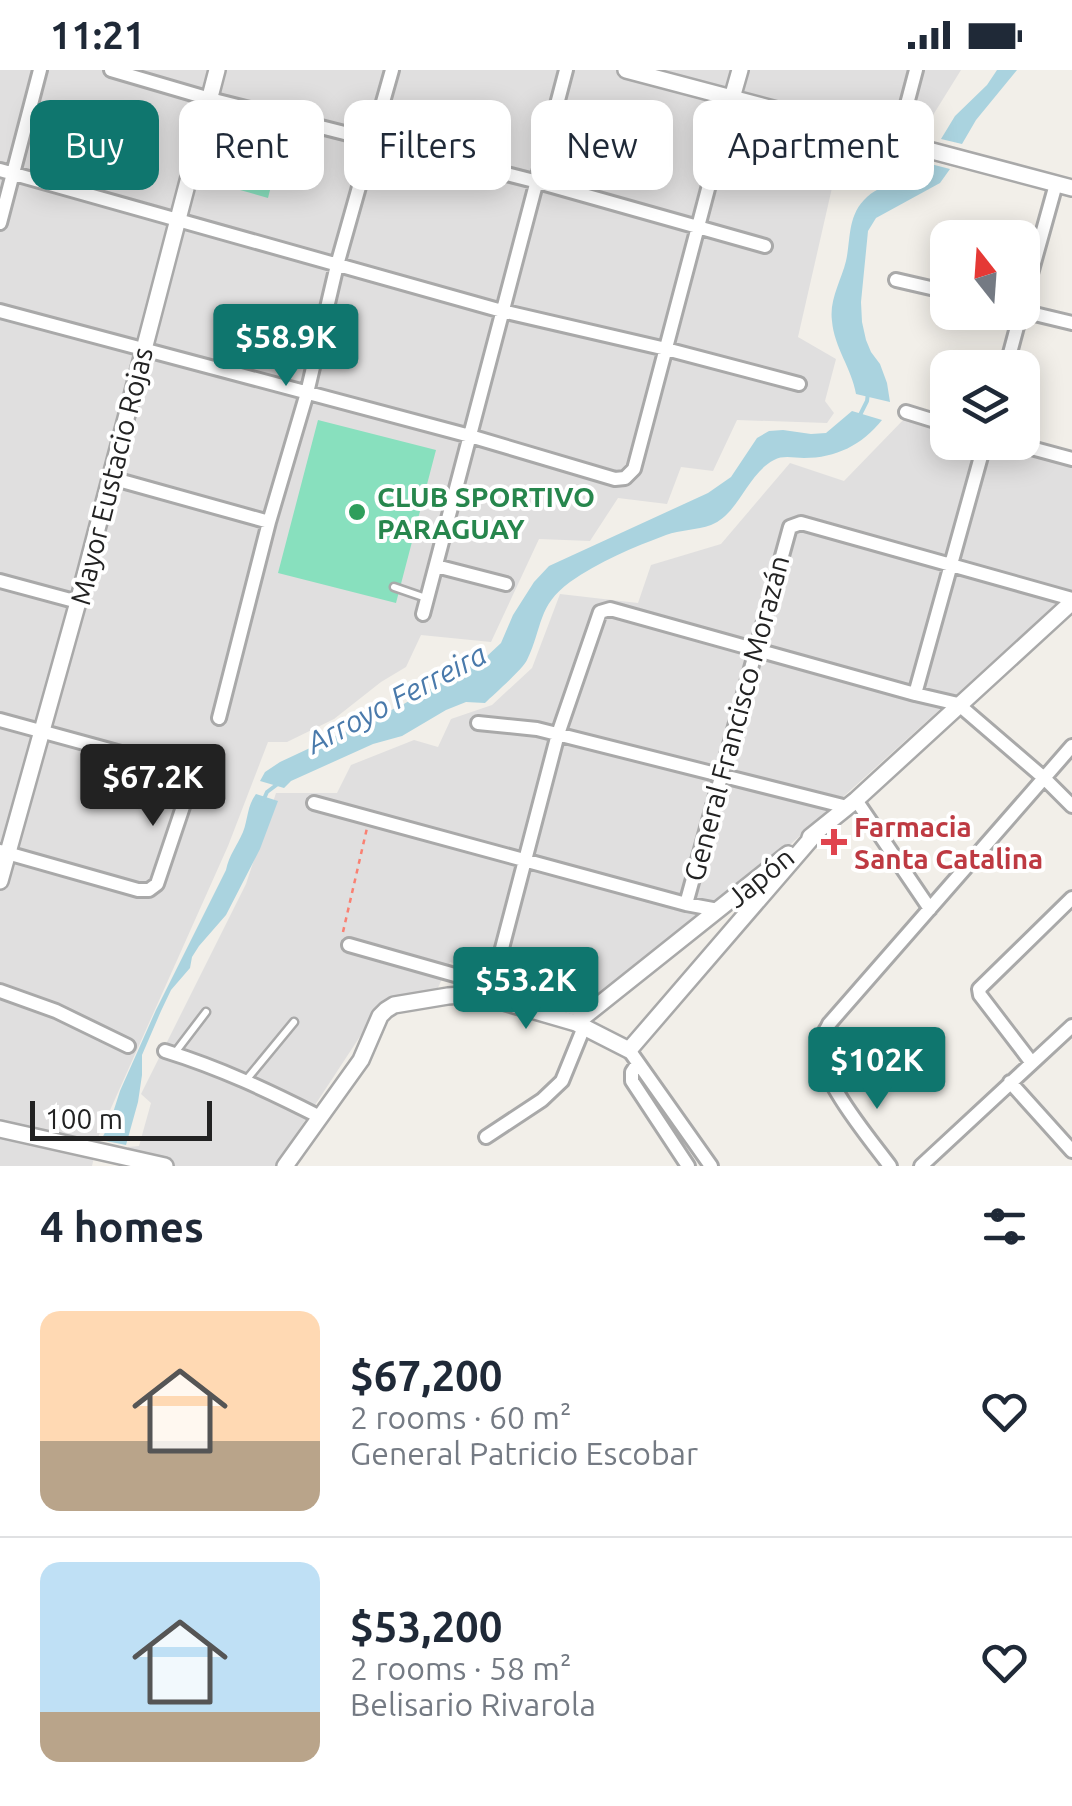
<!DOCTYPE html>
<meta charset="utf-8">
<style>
body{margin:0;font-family:Ubuntu,sans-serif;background:#f6f6f7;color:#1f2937;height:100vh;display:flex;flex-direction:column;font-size:38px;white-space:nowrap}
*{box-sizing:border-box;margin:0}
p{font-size:32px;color:#747a83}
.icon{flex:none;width:55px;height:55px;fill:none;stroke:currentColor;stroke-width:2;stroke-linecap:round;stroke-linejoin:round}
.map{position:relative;height:1096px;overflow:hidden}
.side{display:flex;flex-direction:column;background:#fff;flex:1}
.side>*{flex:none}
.banner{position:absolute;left:30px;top:30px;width:1012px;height:90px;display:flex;gap:20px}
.needle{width:65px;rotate:343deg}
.fabs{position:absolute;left:930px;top:150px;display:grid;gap:20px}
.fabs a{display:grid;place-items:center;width:110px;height:110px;border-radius:20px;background:#fff;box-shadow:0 5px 25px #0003;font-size:50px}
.scale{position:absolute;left:30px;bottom:25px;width:182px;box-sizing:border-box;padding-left:10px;border:5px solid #222;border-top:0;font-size:28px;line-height:35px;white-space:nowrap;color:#222;-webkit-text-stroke:8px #fff;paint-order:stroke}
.price{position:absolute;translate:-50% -85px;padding:0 22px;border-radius:10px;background:#0f766e;color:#fff;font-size:32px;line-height:65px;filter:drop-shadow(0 2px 5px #0008)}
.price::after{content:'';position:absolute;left:50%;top:60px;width:30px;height:22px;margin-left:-15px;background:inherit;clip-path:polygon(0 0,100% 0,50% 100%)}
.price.active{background:#222;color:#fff}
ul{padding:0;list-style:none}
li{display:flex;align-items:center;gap:30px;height:250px;padding:0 40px}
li+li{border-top:2px solid #e0e1e3}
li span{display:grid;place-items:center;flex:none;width:280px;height:200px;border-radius:20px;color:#555}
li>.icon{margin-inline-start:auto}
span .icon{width:120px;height:120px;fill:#fffc;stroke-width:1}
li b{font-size:42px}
h2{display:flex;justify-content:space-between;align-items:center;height:120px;padding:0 40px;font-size:42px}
.chip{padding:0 35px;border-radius:20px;background:#fff;box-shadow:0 5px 25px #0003;font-size:35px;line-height:90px}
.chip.active{background:#0f766e;color:#fff}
.status{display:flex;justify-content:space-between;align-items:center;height:70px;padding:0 50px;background:#fff;direction:ltr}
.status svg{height:28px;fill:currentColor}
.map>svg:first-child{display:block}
.residential{fill:#e0dfdf}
.pitch{fill:#88e0be}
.water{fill:#aad3df}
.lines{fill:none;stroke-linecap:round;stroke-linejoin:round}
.stream{stroke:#aad3df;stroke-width:4}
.service-casing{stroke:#a9a9a9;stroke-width:11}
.minor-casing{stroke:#a9a9a9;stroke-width:18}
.tertiary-casing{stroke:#a9a9a9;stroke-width:20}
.path{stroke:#fa8072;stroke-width:2.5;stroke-dasharray:5 5;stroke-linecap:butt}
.service{stroke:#fff;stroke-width:6}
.minor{stroke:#fff;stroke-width:12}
.tertiary{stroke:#fff;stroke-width:15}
.leisure-dot{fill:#2e9e5b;stroke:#fff;stroke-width:4}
.health-dot{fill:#e0444e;stroke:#fff;stroke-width:4}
.labels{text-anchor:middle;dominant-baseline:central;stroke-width:8;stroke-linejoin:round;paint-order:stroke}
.street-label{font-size:28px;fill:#222;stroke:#fff}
.leisure-label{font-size:28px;font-weight:bold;fill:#27864d;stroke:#fff;text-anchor:start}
.health-label{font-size:28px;font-weight:bold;fill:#be3a42;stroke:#fff;text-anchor:start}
.water-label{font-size:30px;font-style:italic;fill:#4a7aab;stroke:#fff}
</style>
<div class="status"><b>11:21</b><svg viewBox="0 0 49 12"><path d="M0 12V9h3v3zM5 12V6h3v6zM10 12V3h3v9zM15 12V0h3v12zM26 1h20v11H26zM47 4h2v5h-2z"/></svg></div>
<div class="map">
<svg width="1072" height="1096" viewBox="0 0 1072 1096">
<rect width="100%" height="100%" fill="#f2efe9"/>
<path class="residential" d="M0 0H961L920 66 914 105 864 95 856 111 834 109 798 267 836 289 825 331 834 343 827 353 737 350 713 401 681 397 667 434 618 428 590 471 539 469 491 572 421 565 406 597 381 612 334 649 287 672H268L228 776 99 1065 92 1096H0Z
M906 347 947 359 948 372 997 373 1072 394V520L771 792 586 933 450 892 436 922 378 939 275 1096H123L128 1077 139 1076 151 1033 141 1024 246 814 276 723H337L351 695 414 670 438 677 451 649 492 635 532 598 560 524 638 533 651 495 721 474 790 393 844 411Z"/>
<path class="pitch" d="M232 93 274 104 268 128 226 116Z
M318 350 436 380 396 533 278 503Z"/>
<path class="water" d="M997 0H1017L976 50 962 74 941 69 955 46 987 15Z
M923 92 950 99 940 113 876 148 868 161 861 232 862 252 866 270 871 282 880 294 887 313 890 332 856 324C852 299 834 277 832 251 829 230 841 211 846 191 851 169 847 145 867 127 888 108 906 121 923 92Z
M852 341 882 350C862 375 836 388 804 388 794 388 783 385 774 390 747 404 739 444 711 455 697 460 680 460 666 465 634 477 598 492 570 512 537 536 543 557 527 590 523 599 494 624 485 633L466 632 446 640 402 666 373 674 291 711 284 718 260 711 265 702 280 692 402 635 485 588 501 573 513 545 534 512 549 496 708 423 731 407 757 368 769 361 783 360 811 364 826 363Z
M256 724 278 731 260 779 226 845 199 876 192 887 190 898 171 920 161 941 142 985V1005L138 1032 126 1075 101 1070 109 1055 120 1021 156 940 226 800C229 785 237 776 243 762 248 749 247 736 256 724Z"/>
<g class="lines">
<path class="stream" d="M859 347 867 331 868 323
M263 731 267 722 279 713"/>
<g class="service-casing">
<path id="service" d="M394 517 426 528
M174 984 206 942
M247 1009 294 952"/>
</g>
<g class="minor-casing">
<path id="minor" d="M111 0 210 29 538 112 765 176
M897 72 916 0
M0 100 502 241 666 279 799 314
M0 153 40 0
M896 210 948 222
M1022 236 1056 114
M0 241 470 366 615 409 625 408 634 399 732 28
M1022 241 1072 253
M1006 298 1021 242
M906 342 948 355
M1009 372 1072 389
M111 408 269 452
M436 496 506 514
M0 511 78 532
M423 544 566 0
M915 624 985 372
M219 648 269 452 307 323 337 195 392 0
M0 650 183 700 189 705 191 713 157 814 149 820H138L0 781
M478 653 537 659 847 737
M856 730 930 839
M314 733 686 834 718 840
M686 834 790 457 801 453 1072 529
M349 875 589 943
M0 921 56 941 128 976
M489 928 558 664 600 542 610 539 915 624 958 634 1044 708 1072 736
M629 980 711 1096
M165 981C220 998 269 1021 320 1047
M638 993 632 1002V1011L688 1096
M1032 993 980 925 979 919 1072 828
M1010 1012 1072 1081
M486 1067 542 1030 562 1011 584 957
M890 1096C870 1069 812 1001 821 969 823 963 827 959 829 954L1072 676
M921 1096 1072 956"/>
</g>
<g class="tertiary-casing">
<path id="tertiary" d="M626 0 1072 118
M732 28 740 0
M810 767 856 730 1072 532
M0 811 78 532 217 0
M576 953 788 784
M0 1059 165 1096
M285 1096 361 990 380 946 386 940 394 935 448 926 476 924 576 953 629 980 816 763"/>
</g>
<path class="path" d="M343 862 367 758"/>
<use href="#service" class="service"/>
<use href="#minor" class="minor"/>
<use href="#tertiary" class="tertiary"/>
</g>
<circle class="leisure-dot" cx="357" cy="442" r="10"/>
<path class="health-dot" d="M829 757h10v10h10v10h-10v10h-10v-10h-10v-10h10z"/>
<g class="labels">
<g class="street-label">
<text transform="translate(111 406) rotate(-76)">Mayor Eustacio Rojas</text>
<text transform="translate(736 648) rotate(-75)">General Francisco Morazán</text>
<text transform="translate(760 807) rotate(-39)">Japón</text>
</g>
<g class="leisure-label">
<text x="377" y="426">CLUB SPORTIVO<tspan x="377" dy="32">PARAGUAY</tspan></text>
</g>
<g class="health-label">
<text x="854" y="756">Farmacia<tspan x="854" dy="32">Santa Catalina</tspan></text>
</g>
<g class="water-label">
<text transform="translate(396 628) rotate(-28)">Arroyo Ferreira</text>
</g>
</g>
</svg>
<div class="fabs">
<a><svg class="needle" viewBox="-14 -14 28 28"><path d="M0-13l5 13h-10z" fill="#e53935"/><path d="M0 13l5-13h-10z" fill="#747a83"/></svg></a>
<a><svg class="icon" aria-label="layers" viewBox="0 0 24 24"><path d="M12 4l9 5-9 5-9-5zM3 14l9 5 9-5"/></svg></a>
</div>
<div class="scale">100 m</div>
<b class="price" style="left:286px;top:319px">$58.9K</b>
<b class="price active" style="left:153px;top:759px">$67.2K</b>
<b class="price" style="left:526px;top:962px">$53.2K</b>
<b class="price" style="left:877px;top:1042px">$102K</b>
<div class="banner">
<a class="chip active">Buy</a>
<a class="chip">Rent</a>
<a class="chip">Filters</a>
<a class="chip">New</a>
<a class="chip">Apartment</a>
</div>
</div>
<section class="side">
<h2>4 homes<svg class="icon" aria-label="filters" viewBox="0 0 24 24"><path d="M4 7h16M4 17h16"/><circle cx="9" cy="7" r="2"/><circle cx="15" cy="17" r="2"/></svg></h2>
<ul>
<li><span style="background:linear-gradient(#ffd9b3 65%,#b9a48a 0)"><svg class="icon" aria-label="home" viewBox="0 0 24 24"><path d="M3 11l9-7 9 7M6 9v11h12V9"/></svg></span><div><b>$67,200</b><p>2 rooms · 60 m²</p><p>General Patricio Escobar</p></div><svg class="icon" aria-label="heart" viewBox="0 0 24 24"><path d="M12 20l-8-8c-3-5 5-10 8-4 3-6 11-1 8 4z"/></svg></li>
<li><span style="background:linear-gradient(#bfe0f5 75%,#b9a48a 0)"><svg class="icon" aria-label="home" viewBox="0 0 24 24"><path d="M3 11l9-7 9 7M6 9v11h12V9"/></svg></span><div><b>$53,200</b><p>2 rooms · 58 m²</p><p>Belisario Rivarola</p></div><svg class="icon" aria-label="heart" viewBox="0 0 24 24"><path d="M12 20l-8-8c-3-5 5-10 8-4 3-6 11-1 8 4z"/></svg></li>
</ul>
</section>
